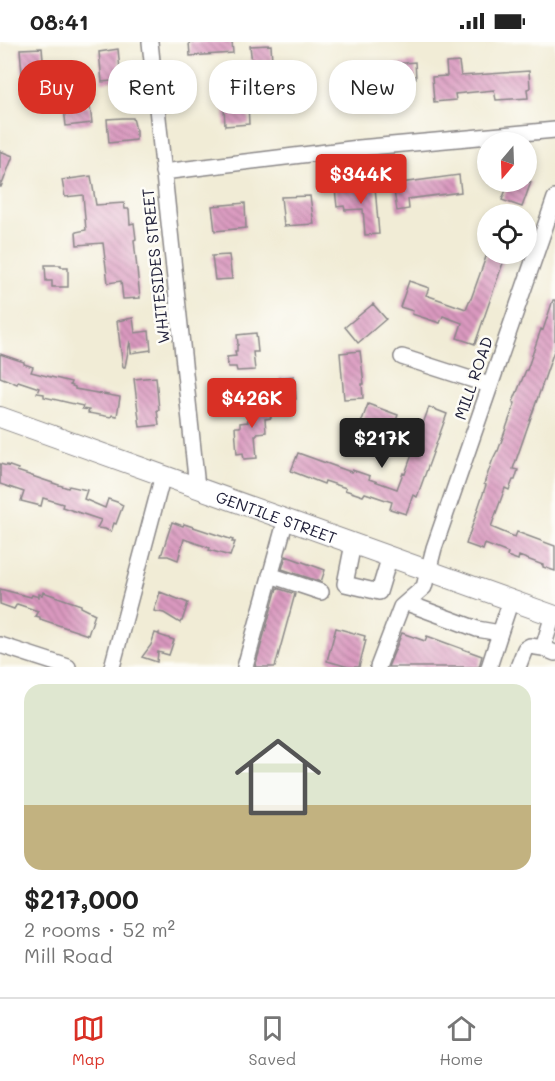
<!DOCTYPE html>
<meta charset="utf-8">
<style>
body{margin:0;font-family:Mali,sans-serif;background:#f2f2f2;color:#222;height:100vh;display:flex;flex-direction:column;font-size:22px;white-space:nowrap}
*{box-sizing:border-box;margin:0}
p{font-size:20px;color:#767676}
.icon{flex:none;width:33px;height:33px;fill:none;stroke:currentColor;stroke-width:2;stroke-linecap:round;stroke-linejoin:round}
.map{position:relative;height:625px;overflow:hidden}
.side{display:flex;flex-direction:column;background:#fff;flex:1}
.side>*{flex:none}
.top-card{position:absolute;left:18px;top:18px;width:519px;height:54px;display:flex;gap:12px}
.needle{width:39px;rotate:199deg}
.buttons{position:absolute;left:477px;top:90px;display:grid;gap:12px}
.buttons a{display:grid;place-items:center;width:60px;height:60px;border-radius:50%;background:#fff;box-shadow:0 3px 9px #0003;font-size:30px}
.price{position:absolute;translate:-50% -51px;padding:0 14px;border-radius:6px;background:#d93025;color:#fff;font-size:20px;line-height:39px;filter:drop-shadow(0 2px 3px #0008)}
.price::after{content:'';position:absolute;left:50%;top:36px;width:18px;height:14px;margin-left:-9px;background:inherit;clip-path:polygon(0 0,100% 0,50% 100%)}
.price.current{background:#222;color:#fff}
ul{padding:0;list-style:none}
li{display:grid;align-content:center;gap:12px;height:318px;padding:0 24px}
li+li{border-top:2px solid #e0e0e0}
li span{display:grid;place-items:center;height:186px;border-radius:18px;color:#555}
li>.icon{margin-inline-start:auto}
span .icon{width:108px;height:108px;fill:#fffc;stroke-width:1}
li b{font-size:26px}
.chip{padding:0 21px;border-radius:24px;background:#fff;box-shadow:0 3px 9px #0003;font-size:21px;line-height:54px}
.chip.current{background:#d93025;color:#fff}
.status{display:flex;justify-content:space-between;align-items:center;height:42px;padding:0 30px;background:#fff;direction:ltr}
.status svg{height:16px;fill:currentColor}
.menu{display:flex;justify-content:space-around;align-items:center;height:84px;border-top:2px solid #e0e0e0;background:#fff;font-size:16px;color:#767676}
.menu a{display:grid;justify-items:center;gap:3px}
.menu .current{color:#d93025}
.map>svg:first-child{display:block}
.building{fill:url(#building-back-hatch)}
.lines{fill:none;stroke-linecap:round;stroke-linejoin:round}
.minor-casing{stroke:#8a8788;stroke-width:18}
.major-casing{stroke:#8a8788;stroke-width:22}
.minor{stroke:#fff;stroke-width:15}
.major{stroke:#fff;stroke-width:20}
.labels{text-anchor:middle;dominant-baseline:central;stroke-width:5;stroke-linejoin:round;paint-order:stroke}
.street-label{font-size:16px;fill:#22223b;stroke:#fdfcf7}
</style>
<div class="status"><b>08:41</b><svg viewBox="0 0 49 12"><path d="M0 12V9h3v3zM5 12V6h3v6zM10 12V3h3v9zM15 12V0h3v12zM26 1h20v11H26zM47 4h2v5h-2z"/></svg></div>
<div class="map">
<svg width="555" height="625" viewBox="0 0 555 625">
<defs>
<pattern id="building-back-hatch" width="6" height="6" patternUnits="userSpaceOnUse" patternTransform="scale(1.5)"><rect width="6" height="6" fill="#da99bf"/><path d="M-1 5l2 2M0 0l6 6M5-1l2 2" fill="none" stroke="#b07c9c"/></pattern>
</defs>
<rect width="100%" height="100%" fill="#fdfcf7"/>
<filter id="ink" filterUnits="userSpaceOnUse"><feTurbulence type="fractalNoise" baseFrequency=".0167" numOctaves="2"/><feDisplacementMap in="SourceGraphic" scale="12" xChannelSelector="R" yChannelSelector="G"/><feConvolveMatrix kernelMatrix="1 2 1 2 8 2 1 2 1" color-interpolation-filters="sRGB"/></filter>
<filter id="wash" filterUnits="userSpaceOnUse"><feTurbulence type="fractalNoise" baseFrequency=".008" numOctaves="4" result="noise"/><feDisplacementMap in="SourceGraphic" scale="24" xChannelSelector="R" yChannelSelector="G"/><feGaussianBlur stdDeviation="1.35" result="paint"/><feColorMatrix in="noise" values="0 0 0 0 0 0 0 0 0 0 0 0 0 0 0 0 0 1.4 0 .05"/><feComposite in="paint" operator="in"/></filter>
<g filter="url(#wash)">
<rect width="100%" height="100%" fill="#f1ecd6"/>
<g id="blocks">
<path class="building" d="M189 0H232L233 11 190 14Z
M271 3 272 19 252 21 250 4Z
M42 6 44 29 22 31 20 7Z
M118 7 121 38 102 40 99 10Z
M415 20 416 36 394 38 393 22Z
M459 20 461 34 529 29 530 46 527 47 528 56 496 58 494 48 455 52 456 58 434 60 432 35 447 34 446 21Z
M273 45 274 62 248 63 249 82 225 84 224 65H230L229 53H247L246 49 253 48V46Z
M90 64 92 81 66 84 64 66Z
M123 76H133L136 88V98L109 101 107 77Z
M0 109 13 114 1 145H0Z
M459 133 461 150 408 157 409 167 397 169 393 142Z
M91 134 96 163 124 161 125 167H129L130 182 134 181 136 197 134 198 140 256 123 257 121 239 108 241 103 201 77 203 76 190 86 188 83 153 65 155 62 138Z
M509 140H531L522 165 502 158Z
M360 144 361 146 375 145 379 192 365 193 363 167 345 168 344 164 337 165 335 147Z
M310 154 314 182 284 184 281 155Z
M245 161 246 186 215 189 212 164Z
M487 212H506L475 302 457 296 462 281 443 274 440 281 412 272 413 269 400 265 409 239 429 246 426 253 466 267 470 257H471Z
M229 213 232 237 215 238 212 214Z
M45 223H61V225H68V245H52V239H46Z
M553 258H555V306L513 427 518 428 515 438H513L509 448 505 446 491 485 515 495 517 490 555 504V529L543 525V523L519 514 518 518 507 514 508 511 485 502 483 508 466 502 486 443 484 442 493 417 497 409H498L515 361 513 360 526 328H527L541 287 543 288Z
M373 262 386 277 358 301 345 285Z
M133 276 135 291 149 289 151 308 131 311 130 299 125 325H123L117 279Z
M256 291 258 310H253L255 328 237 329 236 325H228L227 315 236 314 235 309H237V303H238L237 293Z
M360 309 364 342H362L363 356 344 357 340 311Z
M0 312 24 320V322L33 325 31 330 71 340 70 343 75 345V347L120 355 117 374 112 373 111 375 88 371 89 368 82 367 83 364 44 355V352L37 351 39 346 18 339 17 342 0 335Z
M294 334 296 357 280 358 279 336Z
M156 335 159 368H157L159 383 140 385 134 337Z
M270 361 271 376 265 377 266 390 257 391V393H255L257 416 244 417 243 411 237 412 235 385H240V381L248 380 246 363Z
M368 362 398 373 391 392 387 391 386 395 373 391 375 387 361 381Z
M429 365 447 372 417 455 413 453 406 472 390 467 392 460 365 451 363 454 345 448 346 446 325 439 324 442 291 429 298 411 351 430 352 428 370 434 369 437 397 447 403 431 405 432Z
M0 422 7 424V423L18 427 17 429 68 446 69 444 87 448 84 457 105 466 108 457 117 460 123 463 116 482 114 481 111 490 105 487 97 486 101 478 62 465 63 462 43 456 41 464 21 459 24 450 0 442Z
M172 480 183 484 184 482 233 498 232 500H235L230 514 209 508 210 506 184 497 178 518 168 514H161Z
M286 514 325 528 321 540 282 527Z
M277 546 295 552 275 625H255Z
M0 547 31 555 32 553 39 555V552L42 553 43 550 81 563V565L95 572 88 593 40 577V575L35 574 38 569 17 562 14 567 0 562Z
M160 550 188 561 182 579H181L180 581 164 571 154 569Z
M336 586 365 594 364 598H366L359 625H349L327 619Z
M155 591 158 592 159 591V593L174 598 169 613 158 610 157 620 142 615 151 603Z
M402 591 425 599 427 594 482 614 479 625H388Z"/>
</g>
</g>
<g filter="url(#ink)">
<use href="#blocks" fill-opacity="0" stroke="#8a8788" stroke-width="1.5"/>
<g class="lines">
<g class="minor-casing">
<path id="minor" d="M150 0 197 445
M163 130 359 106 555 88
M402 315 489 343
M353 502 345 542 379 550 390 514
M270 533 321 550
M407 561 477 587 500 591 511 558
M553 573 543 606 555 611
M0 603 68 625
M112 625 163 433
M245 625 286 477
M378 625 401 565 424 545 434 506 555 156
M489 625 500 591
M518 625 525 607 530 604 543 606"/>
</g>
<g class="major-casing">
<g id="major">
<path id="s1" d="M0 375 555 574"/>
</g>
</g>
<use href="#minor" class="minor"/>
<use href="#major" class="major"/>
</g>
</g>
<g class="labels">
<g class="street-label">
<text transform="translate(155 224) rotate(-96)">WHITESIDES STREET</text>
<text transform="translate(473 336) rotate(-71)">MILL ROAD</text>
<text stroke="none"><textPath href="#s1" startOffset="294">GENTILE STREET</textPath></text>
</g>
</g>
</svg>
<div class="buttons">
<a><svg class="needle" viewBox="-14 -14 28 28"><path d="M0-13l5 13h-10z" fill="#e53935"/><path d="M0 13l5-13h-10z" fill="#767676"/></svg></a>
<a><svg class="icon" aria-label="locate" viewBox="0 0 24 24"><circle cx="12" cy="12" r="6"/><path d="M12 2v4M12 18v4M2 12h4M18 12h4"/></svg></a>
</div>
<b class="price" style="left:361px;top:163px">$344K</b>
<b class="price" style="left:252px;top:387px">$426K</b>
<b class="price current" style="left:382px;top:427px">$217K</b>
<div class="top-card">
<a class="chip current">Buy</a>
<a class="chip">Rent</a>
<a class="chip">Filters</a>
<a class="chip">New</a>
</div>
</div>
<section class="side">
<ul>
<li><span style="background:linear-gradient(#dfe7d0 65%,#c2b280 0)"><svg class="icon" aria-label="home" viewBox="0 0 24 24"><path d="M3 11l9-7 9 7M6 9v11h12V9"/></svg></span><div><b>$217,000</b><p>2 rooms · 52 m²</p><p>Mill Road</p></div></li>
</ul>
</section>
<nav class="menu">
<a class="current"><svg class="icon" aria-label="map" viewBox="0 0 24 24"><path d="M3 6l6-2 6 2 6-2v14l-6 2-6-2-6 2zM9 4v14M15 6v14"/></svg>Map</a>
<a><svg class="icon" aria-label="saved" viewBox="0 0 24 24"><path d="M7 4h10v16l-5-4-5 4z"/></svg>Saved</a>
<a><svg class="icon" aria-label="home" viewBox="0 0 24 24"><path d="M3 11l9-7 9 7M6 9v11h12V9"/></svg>Home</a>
</nav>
